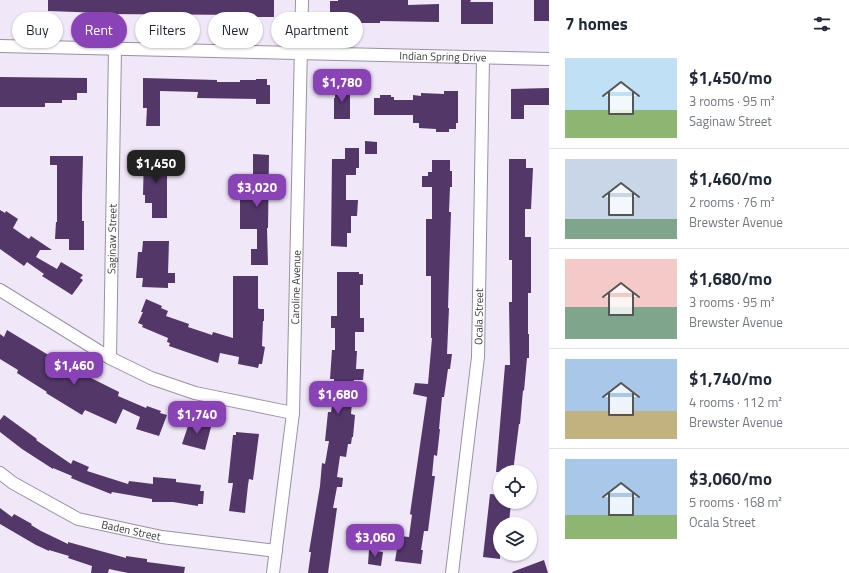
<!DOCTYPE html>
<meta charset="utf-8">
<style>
body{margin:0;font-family:"Titillium Web",sans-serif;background:#f2f2f3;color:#1f2937;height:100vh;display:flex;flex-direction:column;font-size:15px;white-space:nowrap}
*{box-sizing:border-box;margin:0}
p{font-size:13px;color:#747a83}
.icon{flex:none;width:22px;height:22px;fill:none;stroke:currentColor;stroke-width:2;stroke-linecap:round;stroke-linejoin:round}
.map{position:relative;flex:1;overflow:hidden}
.panel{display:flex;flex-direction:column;background:#fff;width:300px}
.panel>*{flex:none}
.banner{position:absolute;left:12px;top:12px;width:380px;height:36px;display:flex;gap:8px}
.controls{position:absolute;left:493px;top:465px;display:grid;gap:8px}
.controls a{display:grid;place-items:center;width:44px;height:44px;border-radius:50%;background:#fff;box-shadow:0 1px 3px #0004;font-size:20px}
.price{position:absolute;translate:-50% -34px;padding:0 9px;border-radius:8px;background:#8a43b6;color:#fff;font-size:13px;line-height:26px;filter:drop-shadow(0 1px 2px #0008)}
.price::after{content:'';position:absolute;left:50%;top:24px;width:12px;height:9px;margin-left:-6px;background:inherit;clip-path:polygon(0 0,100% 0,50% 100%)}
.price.on{background:#222;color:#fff}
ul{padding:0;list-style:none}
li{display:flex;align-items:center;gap:12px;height:100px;padding:0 16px}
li+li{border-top:1px solid #e0e1e3}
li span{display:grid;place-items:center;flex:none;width:112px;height:80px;border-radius:0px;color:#555}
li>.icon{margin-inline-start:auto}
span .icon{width:48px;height:48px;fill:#fffc;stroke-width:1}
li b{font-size:17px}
h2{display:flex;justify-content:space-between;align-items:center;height:48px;padding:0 16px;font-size:17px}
.tag{padding:0 14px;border-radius:18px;background:#fff;box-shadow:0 1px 3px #0004;font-size:14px;line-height:36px}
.tag.on{background:#8a43b6;color:#fff}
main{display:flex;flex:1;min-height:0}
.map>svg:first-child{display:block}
.building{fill:#533768}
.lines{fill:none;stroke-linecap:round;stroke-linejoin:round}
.street-casing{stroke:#9a91a1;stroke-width:14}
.street{stroke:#fff;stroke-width:12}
.labels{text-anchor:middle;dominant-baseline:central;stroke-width:4;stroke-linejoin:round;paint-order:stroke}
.street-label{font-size:11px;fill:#3c383f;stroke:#f0e7f8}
</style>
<main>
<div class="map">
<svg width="549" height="573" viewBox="0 0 549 573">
<rect width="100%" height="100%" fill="#f0e7f8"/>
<path class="building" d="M48 0H274V17H249V15L103 14V13L48 11Z
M338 0H408V5L439 4V22L380 21V23H330V1H338Z
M461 0H471L470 2H493V24H461Z
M534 0H549V21H534Z
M0 77 87 78V93H77V100H62V103H45V107H0Z
M143 78 217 80V82H240V80H256V79H267V85H270V104H256V99L197 98 198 92 160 91V126H146L147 108H143Z
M339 84H350V119H334V98H335V91H339Z
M549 88V105H524V119H511V89Z
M444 91H458V123H456V129H449V132H436V129L419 128V123H413V115H374V98H380V95H391V97H394V100H413V95L421 96V93L444 94Z
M365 141 377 142V154H365Z
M345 148H359V168H356V175H346V200H358L357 216H351V233H347V247L331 246 332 159H345Z
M144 154H167V218H152V203H145V195H143Z
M253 154 269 155 268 228H267L268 265H251V249H257V229H240V188H253Z
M50 156H83L82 195V221H84V250H69V239H55L56 222H57V165H50Z
M509 159H526V168H533L531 209H525V237H531V293H528V334H529V358H527L524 391 523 390 520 424H519L513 472H496L505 365H510L509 302H512V260H509Z
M432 160H450V171H452V187H450L449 212H451L448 308H449L447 354H452L450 369H448L444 397H442L439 429H440L437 456 434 455 432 476H435L428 531H424L421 550H423L421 564 395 561 399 536 409 537 412 515 410 514 427 397 413 394 415 383 428 384 432 338H431V276H426V219H432V187H422V176H428V172H432Z
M0 210 5 213 6 211 18 219 13 228 29 239 31 236 52 250H40L36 257 57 269 61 262 83 275 80 278 83 280 72 295 42 276 44 274 27 262 24 266 0 249Z
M143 241H169L168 273H175V283H168V288L142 287 143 278H136L138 252H142Z
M337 272H359V274H363V285H360V318H364V332H355V351H357L356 369H364L363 380H354L351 414 355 415 353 437H352L351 444H348L346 457 340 456 337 477 343 478 342 487H337L333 508H337L328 573H308L311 552H309L320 486 322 463 325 464 329 441H325L328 412H331L334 391V379H330L332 350H335V328H331V316H337Z
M233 276H258V308L259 309H264V321H263L262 346 265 347 262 364H259L258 368 238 364 239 357 220 353 218 363 169 346 170 343 167 342 168 338 142 327 143 325 138 323 143 312H141L146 299 162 306 161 308 168 311 166 316 189 324 188 327 212 335 213 332 233 338Z
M7 330 65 365 64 367 82 377 86 378 87 376 119 392 118 396 146 408 147 406 161 411 160 413 167 415 159 436 136 429 140 417 123 409 116 424 85 410 82 415 46 393 47 392 17 373 18 370 0 359V334L4 337Z
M4 415 37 439 36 440 71 464 73 460 89 467 87 471 128 484 129 481 153 484V477L176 479V482L201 485 200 491H204L203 504H198V506L173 502H152V499L112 492 111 494 83 483 71 478 72 476 53 468V469L22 449 0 432V420Z
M190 420 205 424V425L211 427 205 450 182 444Z
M236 432 259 434 253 480 249 479 248 485 245 513 229 511 233 483H228L233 435H236Z
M490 494 500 495V502H511L509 523 500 522V559L483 557Z
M0 508 12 517 14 514 32 524 31 525 41 531 68 544V542L126 558V556L147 559V562L185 567 184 573H128L109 569 108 573H91L92 566 68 558 69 556 49 550V551L36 545 0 524Z
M369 550 383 552 381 566 368 564Z
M544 560 548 573H513L512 572Z"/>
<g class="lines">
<g class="street-casing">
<g id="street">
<path id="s1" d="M0 46 549 59"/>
<path d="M0 290 110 358 151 378 195 393 293 413"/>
<path id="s2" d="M110 358 115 48"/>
<path id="s3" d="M0 473 13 483 78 519 162 537 276 551"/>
<path id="s4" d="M273 573 293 413 302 0"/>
<path id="s5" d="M452 573 478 357 483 58"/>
</g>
</g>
<use href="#street" class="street"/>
</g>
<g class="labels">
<g class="street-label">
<text stroke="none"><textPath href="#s1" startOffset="443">Indian Spring Drive</textPath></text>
<text stroke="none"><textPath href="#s2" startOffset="119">Saginaw Street</textPath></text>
<text stroke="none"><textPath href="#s4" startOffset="287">Caroline Avenue</textPath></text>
<text stroke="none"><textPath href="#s5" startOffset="258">Ocala Street</textPath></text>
<text stroke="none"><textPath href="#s3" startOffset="145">Baden Street</textPath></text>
</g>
</g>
</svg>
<div class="controls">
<a><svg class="icon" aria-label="locate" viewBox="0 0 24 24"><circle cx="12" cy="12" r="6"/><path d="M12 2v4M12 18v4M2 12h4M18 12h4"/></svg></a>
<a><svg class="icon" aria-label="layers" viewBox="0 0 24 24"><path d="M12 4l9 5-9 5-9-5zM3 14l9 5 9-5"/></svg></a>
</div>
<b class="price" style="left:342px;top:103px">$1,780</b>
<b class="price on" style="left:156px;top:184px">$1,450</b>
<b class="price" style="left:257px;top:208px">$3,020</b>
<b class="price" style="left:74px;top:386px">$1,460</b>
<b class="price" style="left:338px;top:415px">$1,680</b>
<b class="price" style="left:197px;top:435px">$1,740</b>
<b class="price" style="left:375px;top:558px">$3,060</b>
<div class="banner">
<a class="tag">Buy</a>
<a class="tag on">Rent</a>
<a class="tag">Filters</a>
<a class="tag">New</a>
<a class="tag">Apartment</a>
</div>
</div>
<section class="panel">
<h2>7 homes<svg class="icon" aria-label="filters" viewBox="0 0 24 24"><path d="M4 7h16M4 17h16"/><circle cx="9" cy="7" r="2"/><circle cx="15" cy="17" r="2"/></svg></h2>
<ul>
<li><span style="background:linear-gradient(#bfe0f5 65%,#8fb573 0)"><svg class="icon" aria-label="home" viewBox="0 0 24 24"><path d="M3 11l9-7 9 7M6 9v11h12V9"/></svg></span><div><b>$1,450/mo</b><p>3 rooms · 95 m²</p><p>Saginaw Street</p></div></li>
<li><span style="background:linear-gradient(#c9d6e8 75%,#7fa58c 0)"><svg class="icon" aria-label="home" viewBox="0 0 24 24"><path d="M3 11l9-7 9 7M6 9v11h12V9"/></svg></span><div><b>$1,460/mo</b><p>2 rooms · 76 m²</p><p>Brewster Avenue</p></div></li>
<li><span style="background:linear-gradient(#f6c9c9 60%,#7fa58c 0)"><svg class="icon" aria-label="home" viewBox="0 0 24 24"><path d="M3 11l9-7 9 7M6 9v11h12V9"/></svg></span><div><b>$1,680/mo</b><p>3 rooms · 95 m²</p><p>Brewster Avenue</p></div></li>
<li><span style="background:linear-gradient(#a9c7e8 65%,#c2b280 0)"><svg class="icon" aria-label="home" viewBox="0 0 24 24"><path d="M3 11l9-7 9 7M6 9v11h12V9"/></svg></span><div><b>$1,740/mo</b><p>4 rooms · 112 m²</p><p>Brewster Avenue</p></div></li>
<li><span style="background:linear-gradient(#a9c7e8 70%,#8fb573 0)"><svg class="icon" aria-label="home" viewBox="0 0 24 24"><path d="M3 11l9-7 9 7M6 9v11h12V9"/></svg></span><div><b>$3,060/mo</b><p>5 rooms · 168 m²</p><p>Ocala Street</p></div></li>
</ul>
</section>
</main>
